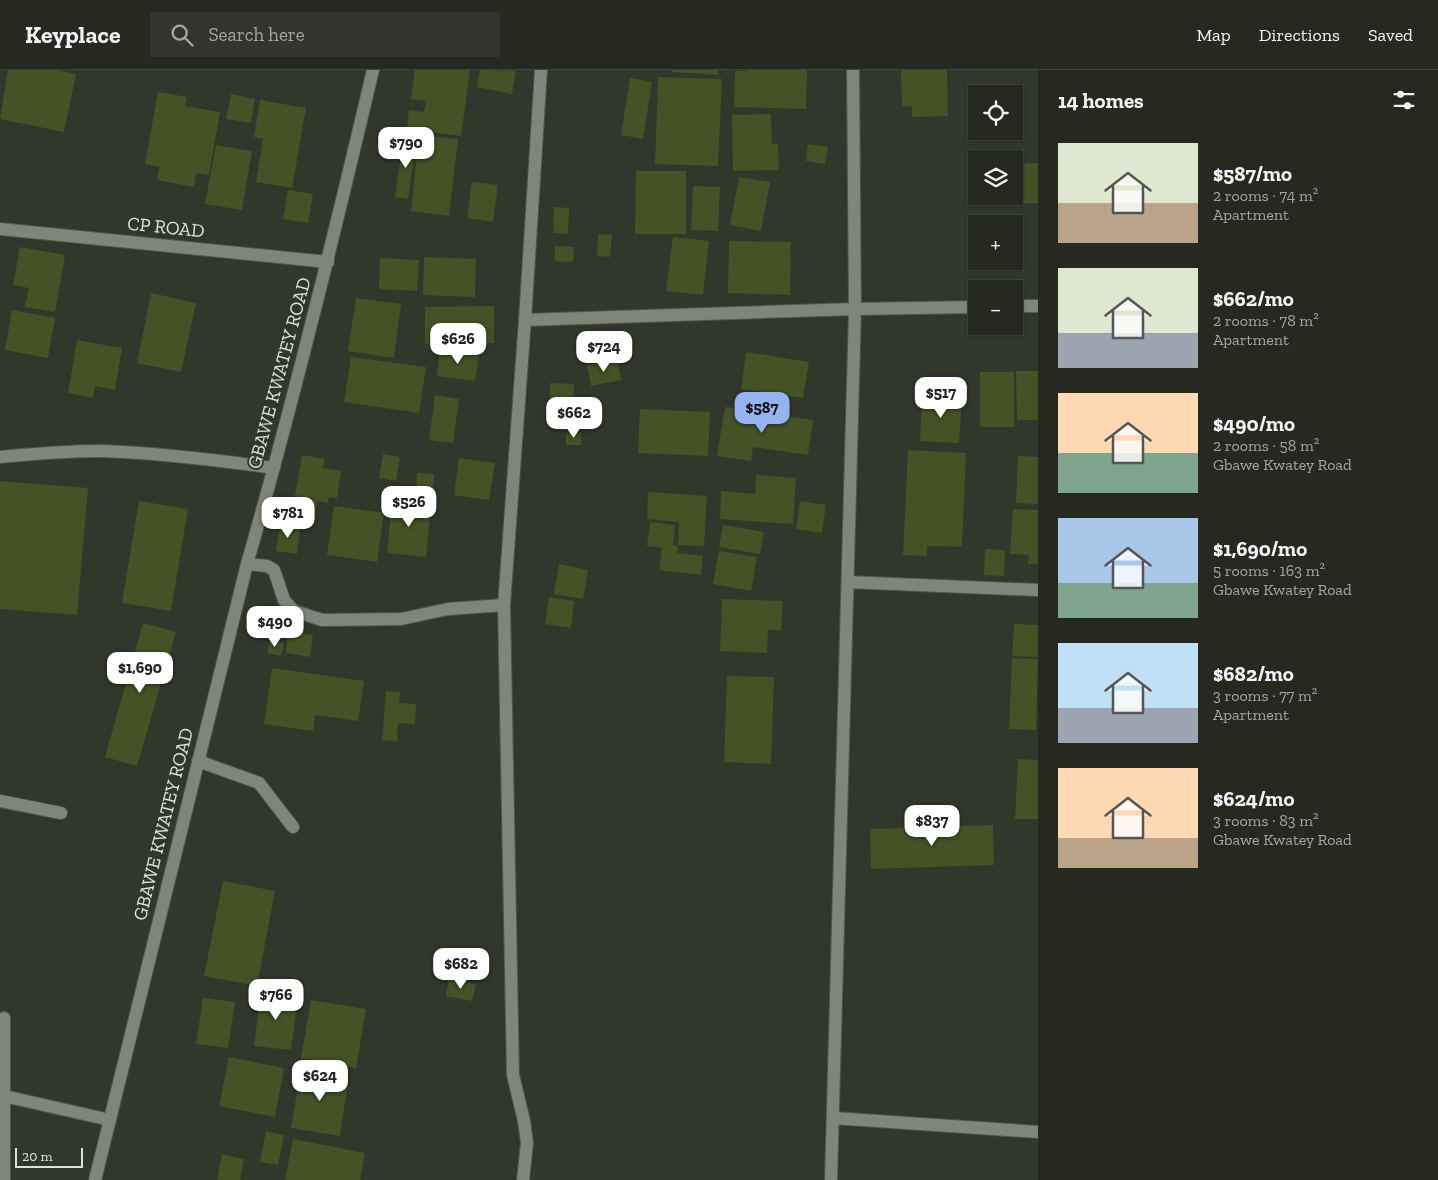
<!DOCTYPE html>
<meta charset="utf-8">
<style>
body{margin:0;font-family:"Zilla Slab",serif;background:#32352d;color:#f1f3f6;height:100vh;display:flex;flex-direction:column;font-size:19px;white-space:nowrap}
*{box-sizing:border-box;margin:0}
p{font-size:16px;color:#a4a6a5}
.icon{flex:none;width:28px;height:28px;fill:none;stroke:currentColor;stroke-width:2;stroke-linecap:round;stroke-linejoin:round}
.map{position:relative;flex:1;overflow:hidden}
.sheet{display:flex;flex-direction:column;background:#262920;width:400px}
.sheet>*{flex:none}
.tools{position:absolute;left:968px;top:15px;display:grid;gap:10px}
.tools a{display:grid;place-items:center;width:55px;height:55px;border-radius:0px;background:#262920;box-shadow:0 1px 4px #0004,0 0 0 1px #42453e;font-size:25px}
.scale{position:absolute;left:15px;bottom:12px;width:68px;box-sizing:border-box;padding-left:5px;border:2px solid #dfe2da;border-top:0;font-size:14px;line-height:18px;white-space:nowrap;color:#dfe2da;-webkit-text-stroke:4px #32372b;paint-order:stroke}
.price{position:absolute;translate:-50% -42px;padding:0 11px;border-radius:10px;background:#fff;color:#222;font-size:16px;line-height:32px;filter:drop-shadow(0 1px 2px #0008)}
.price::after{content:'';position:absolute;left:50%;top:30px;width:15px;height:11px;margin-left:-8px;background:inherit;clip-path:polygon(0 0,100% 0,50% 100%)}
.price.on{background:#95b2f1;color:#111}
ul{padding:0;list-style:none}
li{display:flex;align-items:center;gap:15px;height:125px;padding:0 20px}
li span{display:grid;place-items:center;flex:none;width:140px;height:100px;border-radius:0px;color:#555}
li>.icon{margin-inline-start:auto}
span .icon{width:60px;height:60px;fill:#fffc;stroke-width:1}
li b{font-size:21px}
h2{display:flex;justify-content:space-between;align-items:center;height:60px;padding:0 20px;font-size:21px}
header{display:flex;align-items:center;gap:30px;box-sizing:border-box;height:70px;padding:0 25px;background:#262920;border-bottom:1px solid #42453e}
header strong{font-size:24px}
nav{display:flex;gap:28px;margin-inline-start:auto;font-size:18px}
.search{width:350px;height:45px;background:#32352d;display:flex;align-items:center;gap:12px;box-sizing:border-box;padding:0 18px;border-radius:0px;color:#a4a6a5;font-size:19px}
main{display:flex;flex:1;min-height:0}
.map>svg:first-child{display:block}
.building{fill:#445225}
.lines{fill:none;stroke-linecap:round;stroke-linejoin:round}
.lane-casing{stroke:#51554b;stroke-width:14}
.street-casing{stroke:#51554b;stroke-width:14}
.secondary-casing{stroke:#51554b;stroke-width:14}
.lane{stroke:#808677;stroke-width:12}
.street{stroke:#808677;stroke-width:12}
.secondary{stroke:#808677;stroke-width:12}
.labels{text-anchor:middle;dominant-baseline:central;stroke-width:4;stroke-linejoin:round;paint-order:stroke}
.street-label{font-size:19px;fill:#dfe2da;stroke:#32372b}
</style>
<header>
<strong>Keyplace</strong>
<div class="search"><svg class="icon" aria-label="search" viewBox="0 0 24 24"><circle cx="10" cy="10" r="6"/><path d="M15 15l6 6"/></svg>Search here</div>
<nav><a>Map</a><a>Directions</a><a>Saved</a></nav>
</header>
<main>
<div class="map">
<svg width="1038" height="1110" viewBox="0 0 1038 1110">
<rect width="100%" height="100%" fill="#32372b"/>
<path class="building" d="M8 0H56L76 4 64 62 0 49Z
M415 0H470L461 66 407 59 409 40 424 42 426 31 411 29Z
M480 0 516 1 512 24 477 17Z
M673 0H718V5L672 2Z
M748 0H807L806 39 734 37 735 1H748Z
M901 0H947L948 46 912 47V36L902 37Z
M658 7 722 9 718 96 655 94Z
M630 8 652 12 643 69 621 65Z
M158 22 187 27 185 36 220 42 209 105 196 103 194 117 157 110 159 97 145 94Z
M231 24 255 29 251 53 226 49Z
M260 30 306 38 292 118 256 112 263 69 254 67Z
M771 44 772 74 778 73 779 100 733 101 732 45Z
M419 65 458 69 449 146 411 141Z
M403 69 416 71 408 129 395 127Z
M808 74 828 77 825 94 806 91Z
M216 75 252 81 242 140 205 134Z
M1038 93V133L1015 134 1014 94Z
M636 101H686V164H635Z
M739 107 770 112 761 161 730 155Z
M472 112 498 115 493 152 467 148Z
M693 116 720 117 718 161 691 160Z
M288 120 313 124 308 153 283 149Z
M554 137 569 138 568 164 553 163Z
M598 164 612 165 610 187 597 186Z
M673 167 709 171 703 225 666 221Z
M729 171 791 172 790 225 728 223Z
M555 176 574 177 573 192 555 191Z
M20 177 65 185 55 242 25 237 29 218 13 215Z
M424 187 476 189 475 227 423 225Z
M380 188 419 190 417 221 379 219Z
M151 223 196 233 181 302 137 293Z
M356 228 401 234 394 288 348 281Z
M494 236V273L425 274V237Z
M12 240 55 248 48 288 5 280Z
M77 270 122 278 115 320 95 316 93 328 68 323Z
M440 279 479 285 475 311 437 306Z
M746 282 809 292 803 328 741 319Z
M351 287 426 297 419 343 344 332Z
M618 290 621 310 591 316 587 295Z
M1016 301H1038V350H1017Z
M980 302H1014V357H980Z
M550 313 574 314 573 332 550 331Z
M435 325 459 329 453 373 429 370Z
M922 325 962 327 959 373 920 371Z
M725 337 813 350 808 385 753 377 751 391 717 386Z
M640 339 710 342 708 386 638 383Z
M577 341 580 358 561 360 558 343Z
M566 363H581V375H566Z
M908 380 966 383 962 477 927 476V486L903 485Z
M383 384 400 387 396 411 379 408Z
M302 385 325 389 323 398 341 401 337 428 329 427 328 433 317 431 315 447 292 444Z
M1018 386 1038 387V434L1016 433Z
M459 388 495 393 489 430 454 425Z
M417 403 434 404 433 429 416 428Z
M756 405 796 408 793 454 720 449 721 421 755 424Z
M0 411 88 418 77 545 0 539Z
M648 422 707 426 704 476 678 475 679 452 647 449Z
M392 430 431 434 426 487 387 483Z
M139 431 188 439 171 541 122 533Z
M800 431 826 435 822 463 796 459Z
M334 436 384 443 377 492 327 485Z
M1013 439 1038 440V494H1028L1029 485 1010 484Z
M650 452 675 455 673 475 678 476 677 483 703 486 701 505 659 500 662 478 647 476Z
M280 455 300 457 297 484 276 481Z
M723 455 764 462 760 484 719 477Z
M985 479 1005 480 1004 506 984 505Z
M719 481 757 487 751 521 713 514Z
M559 494 588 500 583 529 554 524Z
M549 527 574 531 571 558 545 554Z
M722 529 783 531 781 560H768L767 583 720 581Z
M143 553 176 562 137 696 105 687Z
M1014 554 1038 555V587L1012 586Z
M288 562 313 565 310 587 286 583Z
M270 570 284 573 281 586 267 583Z
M1012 588 1038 589 1036 660 1009 659Z
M272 598 364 611 358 651 315 645 313 661 264 654Z
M727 606 774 607 771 694 724 692Z
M386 621 400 622 399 633 416 634 415 654 398 653 397 671 382 670Z
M1018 689 1038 690V749H1015Z
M993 755 994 795 871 799 870 759Z
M223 811 275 821 257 916 204 906Z
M449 909 476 914 472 931 446 926Z
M261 923 298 927 291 980 254 976Z
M203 928 235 932 228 978 196 974Z
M311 930 366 939 356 998 301 988Z
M229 987 284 998 275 1047 219 1036Z
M301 998 349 1005 340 1066 291 1058Z
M266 1061 284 1065 278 1095 260 1092Z
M293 1069 365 1083 360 1110H285Z
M222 1084 244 1089 240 1110H217Z"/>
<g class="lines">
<g class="lane-casing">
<path id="lane" d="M247 494 267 496 274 500 284 530 294 541 322 550 401 549 448 539 504 535
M198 691 259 713 293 757
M0 731 61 743
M4 948V1110
M4 1026 110 1050
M833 1048 1038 1062"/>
</g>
<g class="street-casing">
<path id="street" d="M0 159 328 192
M1014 236H1038
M525 250 855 239 976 237
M0 387C34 384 69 380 103 381 161 383 217 390 274 398
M848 512 1038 520
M523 1110 527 1073 524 1051 513 1005 504 535 525 250 541 0
M831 1110 855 239 853 0"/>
</g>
<g class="secondary-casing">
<path id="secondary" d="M95 1110 247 494C294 330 334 166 373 0"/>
</g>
<use href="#lane" class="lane"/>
<use href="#street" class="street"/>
<use href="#secondary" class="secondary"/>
</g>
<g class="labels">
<g class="street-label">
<text transform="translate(166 157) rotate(6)">CP ROAD</text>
<text transform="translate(279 303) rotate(-75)">GBAWE KWATEY ROAD</text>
<text transform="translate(163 754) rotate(-76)">GBAWE KWATEY ROAD</text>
</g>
</g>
</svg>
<div class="tools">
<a><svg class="icon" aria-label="locate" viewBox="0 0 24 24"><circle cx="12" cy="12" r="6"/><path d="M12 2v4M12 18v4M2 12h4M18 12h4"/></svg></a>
<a><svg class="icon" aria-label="layers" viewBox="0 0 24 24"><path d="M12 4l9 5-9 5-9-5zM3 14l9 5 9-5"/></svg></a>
<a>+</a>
<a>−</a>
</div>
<div class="scale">20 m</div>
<b class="price" style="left:406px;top:99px">$790</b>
<b class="price" style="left:458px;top:295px">$626</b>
<b class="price" style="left:604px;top:303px">$724</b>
<b class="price" style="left:941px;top:349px">$517</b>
<b class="price on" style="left:762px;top:364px">$587</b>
<b class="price" style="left:574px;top:369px">$662</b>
<b class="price" style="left:409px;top:458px">$526</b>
<b class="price" style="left:288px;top:469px">$781</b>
<b class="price" style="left:275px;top:578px">$490</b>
<b class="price" style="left:140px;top:624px">$1,690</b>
<b class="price" style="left:932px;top:777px">$837</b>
<b class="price" style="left:461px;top:920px">$682</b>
<b class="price" style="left:276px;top:951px">$766</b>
<b class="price" style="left:320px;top:1032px">$624</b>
</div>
<section class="sheet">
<h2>14 homes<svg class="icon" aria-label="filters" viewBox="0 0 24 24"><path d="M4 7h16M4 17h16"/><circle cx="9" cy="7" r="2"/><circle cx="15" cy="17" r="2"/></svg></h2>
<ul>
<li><span style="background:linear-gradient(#dfe7d0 60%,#b9a48a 0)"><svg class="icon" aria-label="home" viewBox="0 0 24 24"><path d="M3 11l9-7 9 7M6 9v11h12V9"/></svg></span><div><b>$587/mo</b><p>2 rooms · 74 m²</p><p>Apartment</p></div></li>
<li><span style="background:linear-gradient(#dfe7d0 65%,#9aa5b1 0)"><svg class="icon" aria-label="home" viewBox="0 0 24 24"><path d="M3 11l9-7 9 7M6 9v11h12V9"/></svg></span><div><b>$662/mo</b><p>2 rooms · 78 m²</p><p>Apartment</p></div></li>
<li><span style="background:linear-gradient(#ffd9b3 60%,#7fa58c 0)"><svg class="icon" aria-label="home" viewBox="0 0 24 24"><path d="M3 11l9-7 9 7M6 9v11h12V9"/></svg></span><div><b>$490/mo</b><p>2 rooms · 58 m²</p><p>Gbawe Kwatey Road</p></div></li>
<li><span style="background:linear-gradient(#a9c7e8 65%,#7fa58c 0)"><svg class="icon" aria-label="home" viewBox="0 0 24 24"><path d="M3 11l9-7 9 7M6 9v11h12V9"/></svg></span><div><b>$1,690/mo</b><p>5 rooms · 163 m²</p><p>Gbawe Kwatey Road</p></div></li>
<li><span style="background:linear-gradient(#bfe0f5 65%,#9aa5b1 0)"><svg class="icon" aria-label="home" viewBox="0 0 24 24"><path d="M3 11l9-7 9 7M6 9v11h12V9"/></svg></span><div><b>$682/mo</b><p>3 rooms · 77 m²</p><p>Apartment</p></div></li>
<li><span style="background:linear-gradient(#ffd9b3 70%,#b9a48a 0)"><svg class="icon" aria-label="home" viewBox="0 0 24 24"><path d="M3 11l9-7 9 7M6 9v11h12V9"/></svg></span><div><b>$624/mo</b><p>3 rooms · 83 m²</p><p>Gbawe Kwatey Road</p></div></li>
</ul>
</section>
</main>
